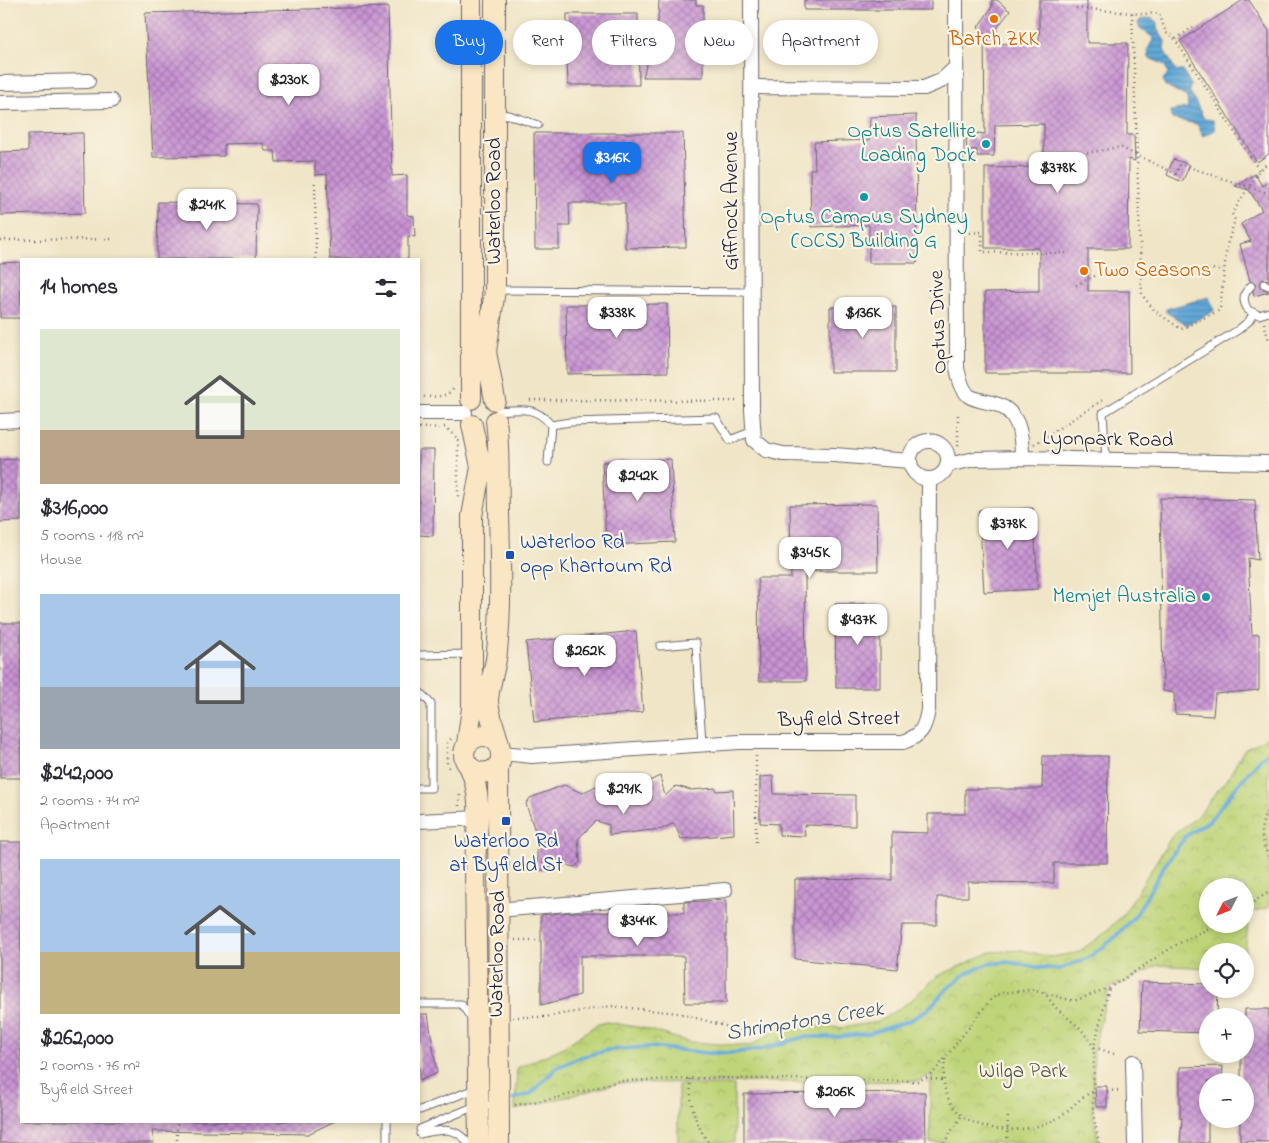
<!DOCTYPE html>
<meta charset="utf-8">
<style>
body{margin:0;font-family:"Indie Flower",sans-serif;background:#f7f7f7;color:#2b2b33;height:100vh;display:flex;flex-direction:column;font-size:19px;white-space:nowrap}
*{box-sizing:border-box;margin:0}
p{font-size:16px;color:#7c7c81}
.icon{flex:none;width:28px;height:28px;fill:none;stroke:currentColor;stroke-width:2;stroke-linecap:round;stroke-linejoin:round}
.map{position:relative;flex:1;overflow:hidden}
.drawer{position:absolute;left:20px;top:258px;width:400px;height:865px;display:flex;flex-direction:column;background:#fff;border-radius:0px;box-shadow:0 2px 8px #0003}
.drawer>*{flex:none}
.banner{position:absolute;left:435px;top:20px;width:475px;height:45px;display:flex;gap:10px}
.needle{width:32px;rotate:228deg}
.controls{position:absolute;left:1199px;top:878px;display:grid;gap:10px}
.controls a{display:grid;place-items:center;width:55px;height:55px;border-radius:50%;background:#fff;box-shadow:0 2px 8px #0003;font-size:25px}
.price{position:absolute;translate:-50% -42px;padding:0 11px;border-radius:10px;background:#fff;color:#222;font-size:16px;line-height:32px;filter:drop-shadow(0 1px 2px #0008)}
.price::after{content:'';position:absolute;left:50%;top:30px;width:15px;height:11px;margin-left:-8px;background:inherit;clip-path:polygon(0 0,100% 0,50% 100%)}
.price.selected{background:#1a73e8;color:#fff}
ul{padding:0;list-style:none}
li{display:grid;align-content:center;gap:10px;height:265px;padding:0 20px}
li span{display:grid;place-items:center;height:155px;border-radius:0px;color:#555}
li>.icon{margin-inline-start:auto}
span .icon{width:90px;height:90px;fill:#fffc;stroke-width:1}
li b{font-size:21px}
h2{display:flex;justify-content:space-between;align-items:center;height:60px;padding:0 20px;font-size:21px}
.chip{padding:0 18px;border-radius:22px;background:#fff;box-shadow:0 2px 8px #0003;font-size:18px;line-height:45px}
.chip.selected{background:#1a73e8;color:#fff}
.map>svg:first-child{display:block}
.park{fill:url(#park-crowns);stroke:#707b5a;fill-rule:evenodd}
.water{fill:url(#water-rules);stroke:#416589}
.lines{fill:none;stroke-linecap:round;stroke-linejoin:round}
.stream{stroke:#60a8d7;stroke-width:4}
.building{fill:url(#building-cross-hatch)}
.lane-casing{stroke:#6a666c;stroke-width:9}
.street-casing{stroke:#6a666c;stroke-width:16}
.secondary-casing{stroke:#6a666c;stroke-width:22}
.path{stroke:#6a666c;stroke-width:2.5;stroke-dasharray:1 4;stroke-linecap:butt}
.lane{stroke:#fff;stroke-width:7}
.street{stroke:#fff;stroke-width:14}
.secondary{stroke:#fbe6c4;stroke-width:20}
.lane-bridge-casing{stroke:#6a666c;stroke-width:9;stroke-linecap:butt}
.lane-bridge{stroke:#fff;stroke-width:7}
.food-dot{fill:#e8710a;stroke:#fcf5e5;stroke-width:2}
.culture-dot{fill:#0f9aa8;stroke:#fcf5e5;stroke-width:2}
.transit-dot{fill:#1a4fb4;stroke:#fcf5e5;stroke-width:2}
.labels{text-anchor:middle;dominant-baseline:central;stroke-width:4.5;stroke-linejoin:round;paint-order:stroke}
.food-label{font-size:21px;fill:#c56008;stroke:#fcf5e5}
.culture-label{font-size:21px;fill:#0d838f;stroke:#fcf5e5;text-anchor:end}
.street-label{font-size:21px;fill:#22223b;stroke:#fcf5e5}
.transit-label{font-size:21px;fill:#164399;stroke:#fcf5e5;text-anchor:start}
.park-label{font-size:21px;fill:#51574d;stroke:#fcf5e5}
.water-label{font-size:22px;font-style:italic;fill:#3b5879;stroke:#fcf5e5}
</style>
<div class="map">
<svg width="1269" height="1143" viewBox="0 0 1269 1143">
<defs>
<pattern id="park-crowns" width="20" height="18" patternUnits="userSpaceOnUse" patternTransform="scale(1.25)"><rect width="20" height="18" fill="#bed478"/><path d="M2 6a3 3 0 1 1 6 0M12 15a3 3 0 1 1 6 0" fill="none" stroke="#a3b669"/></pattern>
<pattern id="water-rules" width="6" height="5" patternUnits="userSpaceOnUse" patternTransform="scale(1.25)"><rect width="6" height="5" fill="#60a8d7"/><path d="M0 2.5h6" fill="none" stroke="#4f88b0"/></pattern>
<pattern id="building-cross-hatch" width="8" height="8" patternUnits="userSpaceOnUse" patternTransform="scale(1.25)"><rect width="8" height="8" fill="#c994d4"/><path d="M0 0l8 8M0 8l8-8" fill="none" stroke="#a378ad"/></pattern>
</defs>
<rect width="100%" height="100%" fill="#fcf5e5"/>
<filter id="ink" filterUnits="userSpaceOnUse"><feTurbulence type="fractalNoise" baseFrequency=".02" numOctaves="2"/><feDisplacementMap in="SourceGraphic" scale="10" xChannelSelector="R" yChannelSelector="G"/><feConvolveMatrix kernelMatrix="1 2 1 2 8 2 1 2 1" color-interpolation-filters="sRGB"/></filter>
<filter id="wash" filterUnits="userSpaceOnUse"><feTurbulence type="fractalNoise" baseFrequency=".0096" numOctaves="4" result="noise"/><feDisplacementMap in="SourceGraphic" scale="20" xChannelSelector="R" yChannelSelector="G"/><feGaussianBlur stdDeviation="1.12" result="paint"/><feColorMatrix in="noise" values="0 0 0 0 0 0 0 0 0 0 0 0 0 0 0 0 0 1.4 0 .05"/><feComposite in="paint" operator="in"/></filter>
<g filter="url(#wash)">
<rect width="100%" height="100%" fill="#f0e5c7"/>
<path class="park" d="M1269 736V907L1249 913 1245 954V951H1208L1207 968 1158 965 1126 982 1109 988 1094 1047 1093 1113 1099 1143H930V1080L933 1073 919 1081 620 1083 515 1110 517 1068 562 1048 596 1025 606 1022 643 1028 689 1042 750 1046 787 1024 840 1028 878 1022 909 1002 936 977 991 952 1022 950 1050 957 1077 953 1102 935 1123 915 1172 836 1198 816 1229 776 1244 750ZM1208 886H1245V924H1208Z
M678 1085H734V1143H678Z"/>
<path class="water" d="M1151 18 1157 22V29L1165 41 1164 50 1176 71H1183L1191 85 1189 90 1204 119 1213 120 1215 130 1203 136 1197 124 1172 119 1171 111 1188 108 1187 97 1165 86 1163 79 1168 74 1166 65 1149 58 1148 49 1154 38 1140 28 1138 23 1140 20Z
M1209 297 1214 311 1187 325 1166 312V309Z"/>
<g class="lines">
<path class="stream" d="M513 1099 531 1094 556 1068 581 1057 609 1050 650 1047 707 1053H732L762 1049 804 1037H836L871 1033 911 1020 928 1009 948 988 967 973 988 964 1009 962 1034 967 1060 969 1088 958 1112 940 1136 915 1164 866 1186 836 1210 820 1238 785 1261 758 1269 752"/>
</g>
<g id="blocks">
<path class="building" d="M659 0H696V5H703V77H643L658 21Z
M804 0H931V10H804Z
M992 0H997L1010 11 985 44 1039 43V0H1087V43H1128L1127 135H1134L1135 161 1129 159 1128 249H1088V291H1129L1130 373H985V292L1039 291V248H985V168L1044 167V124L995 125 994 156H977V150H967L966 139H977V133L985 134 984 33 978 27 992 7Z
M1243 0H1249L1269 31V154L1257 162 1180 41Z
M388 7 392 176 407 175V215L414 216 415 237 408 236V259H330L327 174 315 175V161L276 162 275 151H265L263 143 224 144V156L153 157 145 13Z
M567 14H638L639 85H568L567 57 561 50 563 44 567 42Z
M916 115 917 263H869V225L811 227 810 169H815L814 142 869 140 870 117Z
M83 133 85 213 0 215V152L28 151V134Z
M534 133H683L686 247 625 248V203H569L570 226H559V249H535Z
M1173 159 1190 165 1182 182 1167 175Z
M1255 174 1262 186 1269 181V280L1263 279 1259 284 1260 288 1269 292 1254 296 1253 291 1256 284 1250 281 1240 244 1251 241 1241 224 1262 210 1249 190 1235 186Z
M158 202 257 204 256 259H157Z
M20 262 21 318H0V263Z
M667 304 668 372 567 374 566 305Z
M830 307H896V372H830Z
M419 450H434L433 536 419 535Z
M21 459V521L0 522V460Z
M671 459 675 542 606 545 602 462Z
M1160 498 1255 500 1258 560 1248 558 1252 635 1259 634V690L1215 694 1213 716 1175 714 1174 693 1163 691Z
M877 504 878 571H805L806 681H759L758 578H791L790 505Z
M1033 508 1038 589 984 592 979 510Z
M835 604H880V688H836Z
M0 623H21V778H0Z
M636 631 643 712 534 722 526 642Z
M1043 756H1108L1107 863H1054V883L968 882V897H937V925H902L897 969 795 959V879L892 880V832L928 833V814H965V789H1042Z
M660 776 665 796 676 786 691 790 715 788 717 791 733 790 734 834 681 839 674 823 662 829 609 835V825L596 821 578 839 580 862 575 867 569 866 563 861 544 870H538L536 834 526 804 530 798 564 785 582 793 596 786 600 788 645 783Z
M773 776 774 794 855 795V826L804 825 805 836 779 835V824L760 823V777Z
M0 842H21V1121H335L308 1134 152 1131 154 1143H0Z
M726 900V1003H685L684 956H580V995L541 1005V915L570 912 684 913V902Z
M1142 982 1208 984V989H1218L1217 1016H1208V1033L1140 1031Z
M1245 1009H1269V1142L1240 1141V1119H1245V1081H1241V1054H1245Z
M419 1014H428L437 1073 419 1081Z
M1223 1066 1222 1081H1208V1143H1180L1182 1118H1180V1067Z
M1095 1086H1107V1107H1096Z
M925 1092 926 1143H744V1094Z"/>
</g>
</g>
<g filter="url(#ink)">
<use href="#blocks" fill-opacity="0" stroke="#6a666c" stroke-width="1"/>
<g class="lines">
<g class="lane-casing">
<path id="lane" d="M496 114 509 115 538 125
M1264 284 1269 286
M1251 286C1243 293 1242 301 1248 310L1259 315 1269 312
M497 290 752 292
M499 411C521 409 536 406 551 425L548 462
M551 425 570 422 716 418 730 440 753 431
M1106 460 1103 413 1238 330 1249 321 1253 314
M660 646 696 643 702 744
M419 655 471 654
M419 691 431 704V788H419
M419 1004H461L471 1018
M420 1110 475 1089
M420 1129 478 1105 498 1106
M420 1134C439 1130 455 1125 468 1143"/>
</g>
<g class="street-casing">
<path id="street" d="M751 0 752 410 754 440 766 450 783 454 834 455 910 461
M956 0 957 368C959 377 961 389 969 396 975 400 985 401 992 403 1019 409 1022 434 1022 458
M0 83 88 81
M752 87 924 88 941 81 956 67
M0 103 111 101
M419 413H465
M0 421 21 420
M910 460a19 19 0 1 1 38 0a19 19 0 1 1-38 0Z
M947 465 975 459 1022 458 1269 463
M502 753 532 756 739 742H903C921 736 925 728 928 710L929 479
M419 821 479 818
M498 910 725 890
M1133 1062 1135 1143"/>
</g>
<g class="secondary-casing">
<path id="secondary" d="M471 399V0
M495 400 486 352 495 290V0
M496 421C500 450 498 481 499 511 500 558 502 605 497 651 496 668 489 683 488 700 488 718 505 750 500 762 495 774 478 776 469 766 453 749 479 724 498 743
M467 744 472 708V516L481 467 472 425
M498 765 499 1143
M470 768C485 804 475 832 475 869 476 960 478 1052 479 1143"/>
</g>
<path class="path" d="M1076 8 1142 14 1159 13 1166 33 1173 36 1259 170
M1132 13 1141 271 1223 269
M1176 39 1193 27
M1087 153 1120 147 1176 174 1180 164 1263 192 1269 191
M315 183 316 259
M970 233 982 232V252L1070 253
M0 240 115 239
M1076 285 1105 271H1141L1142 295 1155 311 1181 329 1220 310 1227 245 1235 220 1232 214 1259 170 1269 162
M1264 323 1269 341
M419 397C430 396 447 399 454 388
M530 400 739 401
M419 428 445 427 458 439V498
M1034 444 1103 400
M958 446V414
M451 739 447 743V766L451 769
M756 756V844
M459 806 460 794
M1269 808C1257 829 1261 837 1269 858
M1245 907 1269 892
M515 940H536
M1044 992 1055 1007 1081 1029 1094 1047 1114 1054
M513 1017H544L611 1006 678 1013 740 1030
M945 1059C944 1071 942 1081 946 1093 960 1134 1019 1136 1052 1121 1069 1114 1079 1095 1096 1091
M926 1078 943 1080
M690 1079C691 1106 693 1121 709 1143
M1107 1091 1121 1090
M515 1105 556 1098 620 1081 712 1078 919 1081 934 1072 991 999 1001 993 1032 990 1074 1001 1109 988 1176 945 1217 924
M177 1124V1143
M944 1143 962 1115
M1007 1143 1008 1114
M1099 1143 1093 1113 1094 1047 1109 988"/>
<use href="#lane" class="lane"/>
<use href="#street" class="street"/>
<use href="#secondary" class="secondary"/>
<g class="lane-bridge-casing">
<path id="lane-bridge" d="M387 1121V1143"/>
</g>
<use href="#lane-bridge" class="lane-bridge"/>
</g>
</g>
<g class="food-dot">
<circle cx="994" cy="19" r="5"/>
<circle cx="1084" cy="271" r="5"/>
</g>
<g class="culture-dot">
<circle cx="986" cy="144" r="5"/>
<circle cx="864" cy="197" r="5"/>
<circle cx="1206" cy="597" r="5"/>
</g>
<g class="transit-dot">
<rect x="505" y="550" width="10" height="10" rx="2.5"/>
<rect x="501" y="816" width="10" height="10" rx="2.5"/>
</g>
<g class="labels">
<g class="food-label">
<text x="994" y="40">Batch ZKK</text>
<text x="1094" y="271" text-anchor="start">Two Seasons</text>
</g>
<g class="culture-label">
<text x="976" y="132">Optus Satellite<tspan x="976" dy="24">Loading Dock</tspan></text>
<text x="864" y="218" text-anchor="middle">Optus Campus Sydney<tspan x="864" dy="24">(OCS) Building G</tspan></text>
<text x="1196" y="597">Memjet Australia</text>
</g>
<g class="street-label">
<text transform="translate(495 201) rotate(-90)">Waterloo Road</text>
<text transform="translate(732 201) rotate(-90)">Giffnock Avenue</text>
<text transform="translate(939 322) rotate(-92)">Optus Drive</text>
<text transform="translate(1108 440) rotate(1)">Lyonpark Road</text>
<text transform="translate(839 720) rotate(-1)">Byfield Street</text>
<text transform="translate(498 954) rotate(-89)">Waterloo Road</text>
</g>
<g class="transit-label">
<text x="520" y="543">Waterloo Rd<tspan x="520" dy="24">opp Khartoum Rd</tspan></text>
<text x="506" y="842" text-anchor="middle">Waterloo Rd<tspan x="506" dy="24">at Byfield St</tspan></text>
</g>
<g class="park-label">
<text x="1023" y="1072">Wilga Park</text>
</g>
<g class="water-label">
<text transform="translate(805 1022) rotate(-9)">Shrimptons Creek</text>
</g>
</g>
</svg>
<div class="controls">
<a><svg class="needle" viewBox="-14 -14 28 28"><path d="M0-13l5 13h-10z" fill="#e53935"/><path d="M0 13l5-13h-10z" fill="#7c7c81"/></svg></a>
<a><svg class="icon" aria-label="locate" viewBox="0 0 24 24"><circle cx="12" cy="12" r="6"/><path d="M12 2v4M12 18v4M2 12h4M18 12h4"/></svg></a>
<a>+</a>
<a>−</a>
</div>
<b class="price" style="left:289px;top:106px">$230K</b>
<b class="price selected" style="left:612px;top:184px">$316K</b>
<b class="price" style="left:1058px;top:194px">$378K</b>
<b class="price" style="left:207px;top:231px">$241K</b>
<b class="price" style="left:617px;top:339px">$338K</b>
<b class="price" style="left:863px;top:339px">$136K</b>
<b class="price" style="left:638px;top:502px">$242K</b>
<b class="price" style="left:1008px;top:550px">$378K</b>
<b class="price" style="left:810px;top:579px">$345K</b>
<b class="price" style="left:858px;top:646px">$437K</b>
<b class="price" style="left:585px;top:677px">$262K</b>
<b class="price" style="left:624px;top:815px">$291K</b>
<b class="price" style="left:638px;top:947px">$344K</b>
<b class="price" style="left:835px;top:1118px">$206K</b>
<div class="banner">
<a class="chip selected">Buy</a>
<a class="chip">Rent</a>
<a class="chip">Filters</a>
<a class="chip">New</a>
<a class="chip">Apartment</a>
</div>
<section class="drawer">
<h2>14 homes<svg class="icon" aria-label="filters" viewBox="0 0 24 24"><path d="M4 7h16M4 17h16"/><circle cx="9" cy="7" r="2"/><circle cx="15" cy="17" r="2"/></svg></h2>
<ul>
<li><span style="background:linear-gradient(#dfe7d0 65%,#b9a48a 0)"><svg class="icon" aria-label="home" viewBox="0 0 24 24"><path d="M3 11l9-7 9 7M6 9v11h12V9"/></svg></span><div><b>$316,000</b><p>5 rooms · 118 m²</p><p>House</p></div></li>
<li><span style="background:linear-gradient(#a9c7e8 60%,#9aa5b1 0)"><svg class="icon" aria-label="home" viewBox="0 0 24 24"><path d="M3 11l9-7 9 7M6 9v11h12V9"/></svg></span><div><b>$242,000</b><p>2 rooms · 74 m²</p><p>Apartment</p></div></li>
<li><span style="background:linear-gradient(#a9c7e8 60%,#c2b280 0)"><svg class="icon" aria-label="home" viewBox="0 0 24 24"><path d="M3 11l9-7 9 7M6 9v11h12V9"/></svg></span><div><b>$262,000</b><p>2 rooms · 76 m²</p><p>Byfield Street</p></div></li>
</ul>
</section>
</div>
